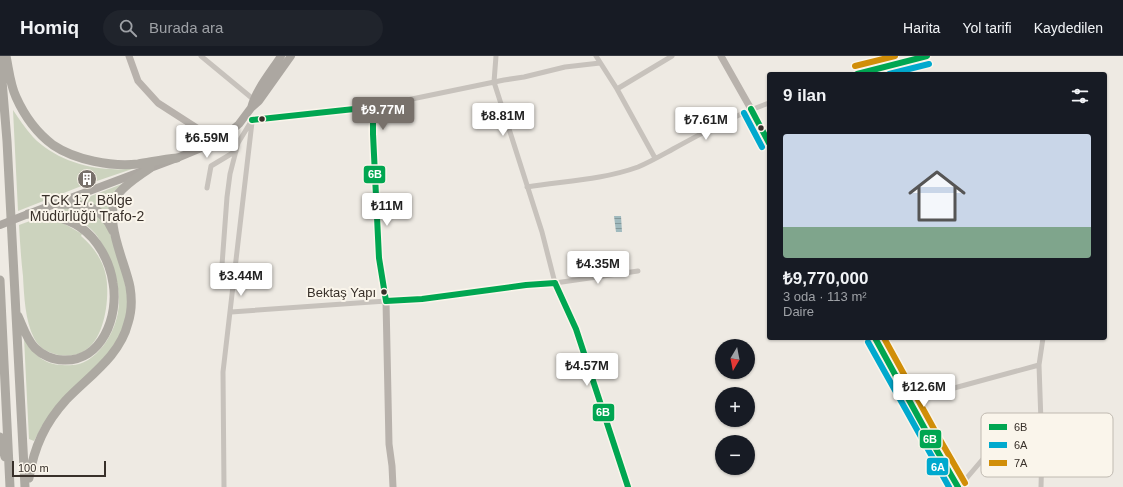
<!DOCTYPE html>
<html lang="tr">
<meta charset="utf-8">
<style>
body{margin:0;font-family:Helvetica,sans-serif;background:#20242c;color:#f1f3f6;height:100vh;display:flex;flex-direction:column;font-size:15px;white-space:nowrap}
*{box-sizing:border-box;margin:0}
p{font-size:13px;color:#9ea1a6}
.icon{flex:none;width:22px;height:22px;fill:none;stroke:currentColor;stroke-width:2;stroke-linecap:round;stroke-linejoin:round}
.map{position:relative;flex:1;overflow:hidden}
.panel{position:absolute;left:767px;top:16px;width:340px;height:268px;display:flex;flex-direction:column;background:#171b24;border-radius:4px;box-shadow:0 1px 3px #0004}
.panel>*{flex:none}
.needle{width:26px;rotate:190deg}
.tools{position:absolute;left:715px;top:283px;display:grid;gap:8px}
.tools a{display:grid;place-items:center;width:40px;height:40px;border-radius:50%;background:#171b24;box-shadow:0 1px 3px #0004;font-size:20px}
.scale{position:absolute;left:12px;bottom:10px;width:94px;box-sizing:border-box;padding-left:4px;border:2px solid #38302a;border-top:0;font-size:11px;line-height:14px;white-space:nowrap;color:#38302a;-webkit-text-stroke:3px #faf5eb;paint-order:stroke}
.price{position:absolute;translate:-50% -34px;padding:0 9px;border-radius:4px;background:#fff;color:#222;font-size:13px;line-height:26px;filter:drop-shadow(0 1px 2px #0008)}
.price::after{content:'';position:absolute;left:50%;top:24px;width:12px;height:9px;margin-left:-6px;background:inherit;clip-path:polygon(0 0,100% 0,50% 100%)}
.price.selected{background:#78716b;color:#fff}
ul{padding:0;list-style:none}
li{display:grid;align-content:center;gap:8px;height:212px;padding:0 16px}
li+li{border-top:1px solid #363941}
li span{display:grid;place-items:center;height:124px;border-radius:4px;color:#555}
li>.icon{margin-inline-start:auto}
span .icon{width:72px;height:72px;fill:#fffc;stroke-width:1}
li b{font-size:17px}
h2{display:flex;justify-content:space-between;align-items:center;height:48px;padding:0 16px;font-size:17px}
header{display:flex;align-items:center;gap:24px;box-sizing:border-box;height:56px;padding:0 20px;background:#171b24;border-bottom:1px solid #363941}
header strong{font-size:19px}
nav{display:flex;gap:22px;margin-inline-start:auto;font-size:14px}
.search{width:280px;height:36px;background:#20242c;display:flex;align-items:center;gap:10px;box-sizing:border-box;padding:0 14px;border-radius:22px;color:#9ea1a6;font-size:15px}
.map>svg:first-child{display:block}
.green{fill:#ccd3be}
.water{fill:url(#water-rules)}
.lines{fill:none;stroke-linecap:round;stroke-linejoin:round}
.street{stroke:#c7c2bc;stroke-width:5}
.secondary{stroke:#b8b2ac;stroke-width:7}
.primary{stroke:#aca7a1;stroke-width:8}
.highway{stroke:#ada9a2;stroke-width:9}
.primary-bridge{stroke:#aca7a1;stroke-width:8}
.bus-1-casing{stroke:#faf5eb;stroke-width:9}
.bus-2-casing{stroke:#faf5eb;stroke-width:9}
.bus-3-casing{stroke:#faf5eb;stroke-width:9}
.bus-1{stroke:#00a651;stroke-width:6}
.bus-2{stroke:#00a9ce;stroke-width:6}
.bus-3{stroke:#d18e08;stroke-width:6}
.bus-dot{fill:#38302a;stroke:#faf5eb;stroke-width:1.5}
.labels{text-anchor:middle;dominant-baseline:central;stroke-width:4;stroke-linejoin:round;paint-order:stroke}
.bus-label{font-size:13px;fill:#38302a;stroke:#faf5eb;text-anchor:end}
.poi-label{font-size:14px;fill:#38302a;stroke:#faf5eb}
.key{fill:#faf5eb;stroke:#c0bab1;stroke-width:1}
.key-label{font-size:11px;fill:#38302a}
.line-badge{stroke:#faf5eb;stroke-width:1.5}
.badge-label{font-size:11px;text-anchor:middle;font-weight:bold;fill:#fff}
</style>
<header>
<strong>Homiq</strong>
<div class="search"><svg class="icon" aria-label="search" viewBox="0 0 24 24"><circle cx="10" cy="10" r="6"/><path d="M15 15l6 6"/></svg>Burada ara</div>
<nav><a>Harita</a><a>Yol tarifi</a><a>Kaydedilen</a></nav>
</header>
<div class="map">
<svg width="1123" height="431" viewBox="0 0 1123 431">
<defs>
<pattern id="water-rules" width="6" height="5" patternUnits="userSpaceOnUse"><rect width="6" height="5" fill="#a0babe"/><path d="M0 2.5h6" fill="none" stroke="#83989b"/></pattern>
</defs>
<rect width="100%" height="100%" fill="#eeeae3"/>
<path class="green" d="M13 54C19 63 25 72 33 81 52 101 83 112 111 113 119 114 127 113 135 112L94 126 91 116 81 120 84 129 18 155Z
M122 128 110 162 78 145Z
M64 152 88 154 101 163 108 172 121 210 129 245 123 275 110 295 42 370 34 385 29 383 24 282C28 289 33 296 39 301 45 306 54 309 62 309 70 310 80 309 88 304 104 294 115 274 118 256 121 239 117 222 110 206 98 174 90 168 58 157L57 153Z
M42 163 63 167 82 178 81 180C93 190 103 204 106 220 110 241 105 284 84 295 77 300 66 300 58 299 47 296 39 292 34 282 25 265 24 239 23 220 21 203 20 186 19 169L30 165V164Z"/>
<path class="water" d="M614 160H621L622 176H616Z"/>
<g class="lines">
<path class="street" d="M201 0 253 43
M496 0 494 26 542 176 555 227 578 278 595 329 611 383 628 431
M596 0 617 33 655 102
M857 18 927 0
M617 33 672 0
M751 53 769 87
M527 131C564 125 602 124 638 111 650 106 662 99 673 93 704 76 735 59 769 47
M207 132 211 110 236 95
M222 209 227 141 230 118 238 87 252 64 373 51 504 24 524 21 565 11 600 7
M231 256 386 245 422 243 526 229 555 227 638 215
M875 282 932 386 958 431
M910 344 1039 309
M224 431 223 316 252 66
M959 431 988 397 1007 372 1042 395
M1041 431 1042 395 1039 309 1043 282"/>
<path class="secondary" d="M129 0 138 25 158 47 203 76 224 81
M721 0 751 53
M373 51V78L379 202 386 245 389 388 392 410 393 431"/>
<path class="primary" d="M251 52C256 33 270 17 281 0
M28 158 177 102 213 87 224 81 239 68 251 52 259 45 291 0"/>
<path class="highway" d="M0 0 7 85 25 431
M6 0C9 14 10 28 16 41 24 59 37 77 53 89 75 104 112 111 138 108 151 106 164 103 177 102
M55 148C80 148 102 148 113 175
M0 224 10 431
M18 260C23 271 27 284 35 292 42 299 53 304 63 304 102 306 119 260 113 227 110 206 98 183 80 171 64 160 46 159 28 158
M0 381 5 401
M29 422C34 391 45 367 66 344 89 320 120 300 128 267 132 255 132 243 130 231 125 205 101 161 119 137 127 127 139 120 150 112"/>
<path class="primary-bridge" d="M0 169 28 158"/>
<g class="bus-1-casing">
<path id="bus-1" d="M857 18 927 0
M373 51V78L379 202 386 245
M751 53 769 87
M252 64 373 51
M555 227 576 273 628 431
M386 245 422 243 526 229 555 227
M875 282 932 386 958 431"/>
</g>
<g class="bus-2-casing">
<path id="bus-2" d="M889 18 929 8
M744 57 762 91
M868 286 949 431"/>
</g>
<g class="bus-3-casing">
<path id="bus-3" d="M855 10 895 0
M884 282 939 382 965 427"/>
</g>
<use href="#bus-1" class="bus-1"/>
<use href="#bus-2" class="bus-2"/>
<use href="#bus-3" class="bus-3"/>
</g>
<defs>
<g id="building-disc" transform="scale(1)"><circle r="9.5" fill="#78716b" stroke="#faf5eb"/><path d="M-4-6H4V6H1V3H-1V6H-4ZM-2.5-4.3h1.7v1.8h-1.7ZM.8-4.3h1.7v1.8H.8ZM-2.5-1h1.7V.8h-1.7ZM.8-1h1.7V.8H.8Z" fill="#fff"/></g>
</defs>
<g fill-rule="evenodd">
<use href="#building-disc" x="87" y="123"/>
</g>
<g class="bus-dot">
<circle cx="262" cy="63" r="3.5"/>
<circle cx="761" cy="72" r="3.5"/>
<circle cx="384" cy="236" r="3.5"/>
</g>
<g class="labels">
<g class="bus-label">
<text x="376" y="236">Bektaş Yapı</text>
</g>
<g class="poi-label">
<text x="87" y="144">TCK 17. Bölge<tspan x="87" dy="16">Müdürlüğü Trafo-2</tspan></text>
</g>
</g>
<rect x="981" y="357" width="132" height="64" rx="6" class="key"/>
<rect x="989" y="368" width="18" height="6" fill="#00a651"/>
<rect x="989" y="386" width="18" height="6" fill="#00a9ce"/>
<rect x="989" y="404" width="18" height="6" fill="#d18e08"/>
<g class="key-label">
<text x="1014" y="375">6B</text>
<text x="1014" y="393">6A</text>
<text x="1014" y="411">7A</text>
</g>
<g class="line-badge">
<rect x="363" y="109" width="23" height="19" rx="4" fill="#00a651"/>
<rect x="592" y="347" width="23" height="19" rx="4" fill="#00a651"/>
<rect x="919" y="373" width="23" height="20" rx="4" fill="#00a651"/>
<rect x="926" y="401" width="23" height="19" rx="4" fill="#00a9ce"/>
</g>
<g class="badge-label">
<text x="375" y="122">6B</text>
<text x="603" y="360">6B</text>
<text x="930" y="387">6B</text>
<text x="938" y="415">6A</text>
</g>
</svg>
<div class="tools">
<a><svg class="needle" viewBox="-14 -14 28 28"><path d="M0-13l5 13h-10z" fill="#e53935"/><path d="M0 13l5-13h-10z" fill="#9ea1a6"/></svg></a>
<a>+</a>
<a>−</a>
</div>
<div class="scale">100 m</div>
<b class="price selected" style="left:383px;top:75px">₺9.77M</b>
<b class="price" style="left:503px;top:81px">₺8.81M</b>
<b class="price" style="left:706px;top:85px">₺7.61M</b>
<b class="price" style="left:207px;top:103px">₺6.59M</b>
<b class="price" style="left:387px;top:171px">₺11M</b>
<b class="price" style="left:598px;top:229px">₺4.35M</b>
<b class="price" style="left:241px;top:241px">₺3.44M</b>
<b class="price" style="left:587px;top:331px">₺4.57M</b>
<b class="price" style="left:924px;top:352px">₺12.6M</b>
<section class="panel">
<h2>9 ilan<svg class="icon" aria-label="filters" viewBox="0 0 24 24"><path d="M4 7h16M4 17h16"/><circle cx="9" cy="7" r="2"/><circle cx="15" cy="17" r="2"/></svg></h2>
<ul>
<li><span style="background:linear-gradient(#c9d6e8 75%,#7fa58c 0)"><svg class="icon" aria-label="home" viewBox="0 0 24 24"><path d="M3 11l9-7 9 7M6 9v11h12V9"/></svg></span><div><b>₺9,770,000</b><p>3 oda · 113 m²</p><p>Daire</p></div></li>
</ul>
</section>
</div>
